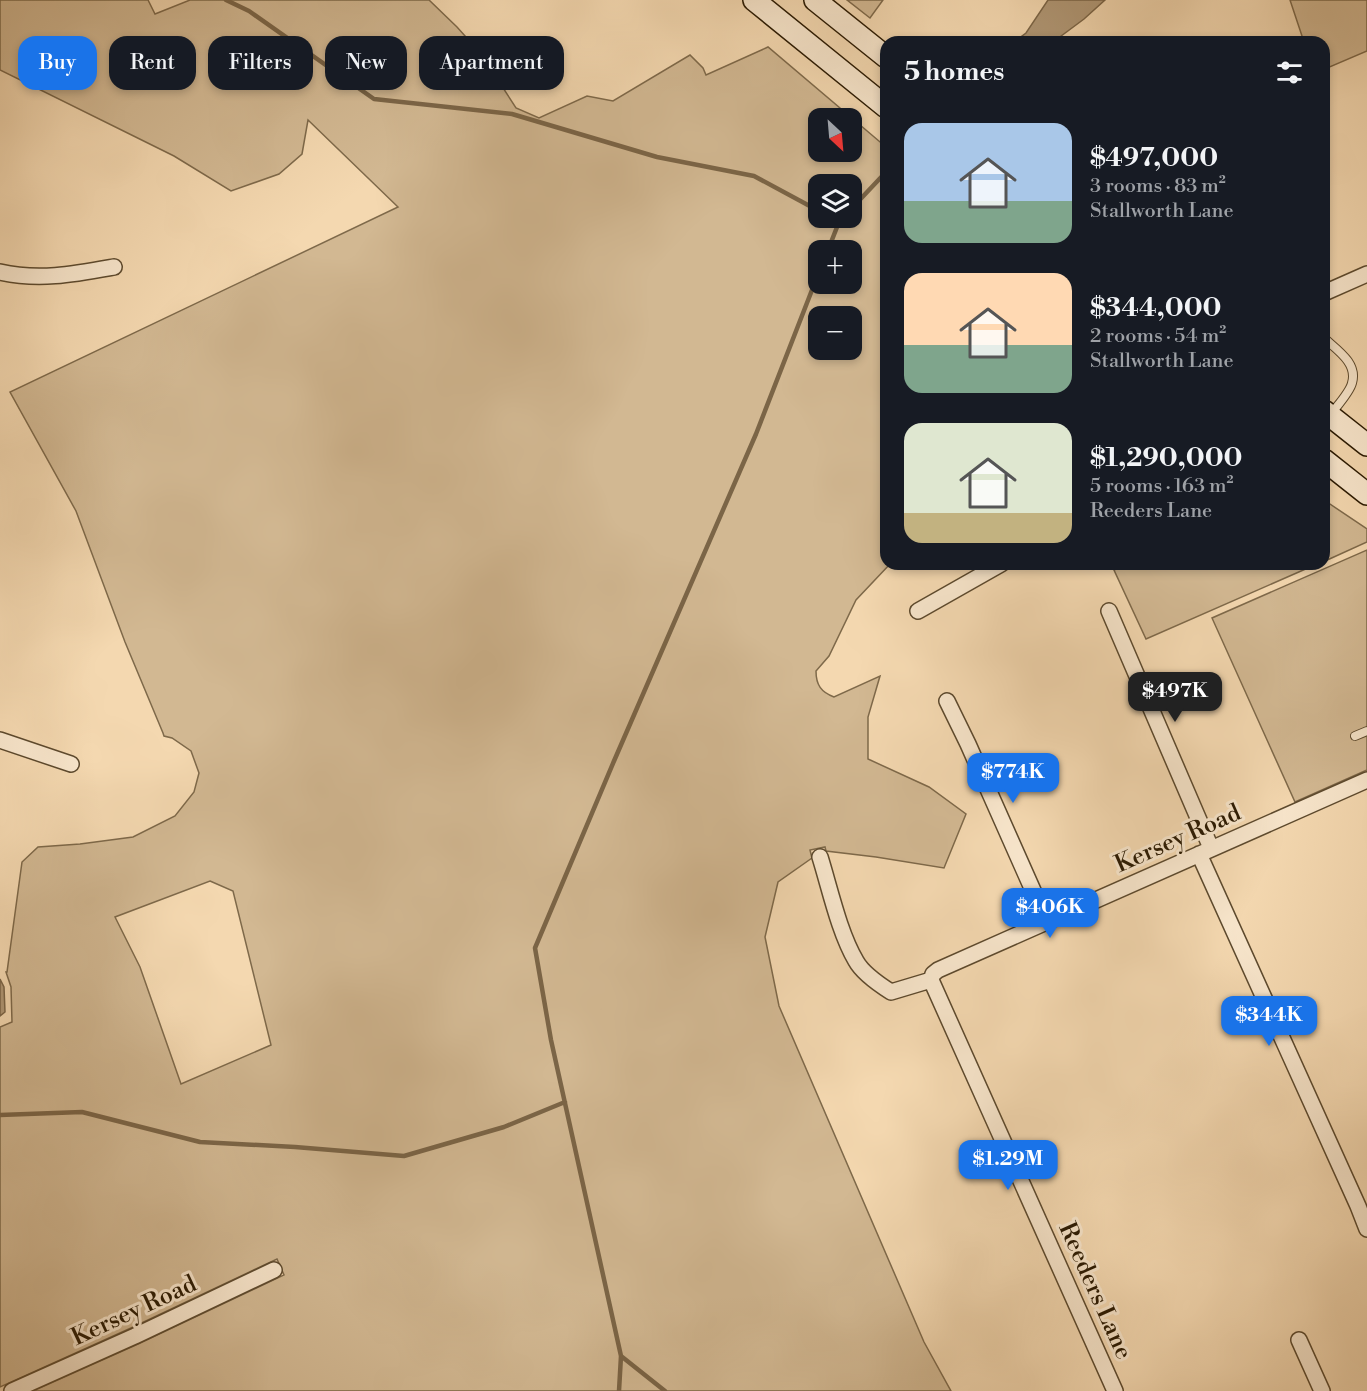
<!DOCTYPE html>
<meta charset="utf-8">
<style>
body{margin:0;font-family:"Libre Bodoni",serif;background:#242831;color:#f1f3f6;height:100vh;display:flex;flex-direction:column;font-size:22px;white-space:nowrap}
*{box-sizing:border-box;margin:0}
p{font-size:20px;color:#9ea1a6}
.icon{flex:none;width:33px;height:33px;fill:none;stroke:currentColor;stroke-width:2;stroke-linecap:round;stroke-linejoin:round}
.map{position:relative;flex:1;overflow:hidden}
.panel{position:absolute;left:880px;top:36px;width:450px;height:534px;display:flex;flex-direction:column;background:#171b24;border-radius:18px;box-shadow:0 3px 9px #0003}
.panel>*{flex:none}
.hud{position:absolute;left:18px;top:36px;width:570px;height:54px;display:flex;gap:12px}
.needle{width:39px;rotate:154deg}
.controls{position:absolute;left:808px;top:108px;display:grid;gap:12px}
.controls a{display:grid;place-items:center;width:54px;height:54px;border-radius:12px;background:#171b24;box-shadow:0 3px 9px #0003;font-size:30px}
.price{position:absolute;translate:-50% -51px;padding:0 14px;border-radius:12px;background:#1a73e8;color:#fff;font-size:20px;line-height:39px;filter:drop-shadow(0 2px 3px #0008)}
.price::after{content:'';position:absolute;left:50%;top:36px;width:18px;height:14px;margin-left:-9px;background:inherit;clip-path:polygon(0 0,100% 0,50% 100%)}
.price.selected{background:#222;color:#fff}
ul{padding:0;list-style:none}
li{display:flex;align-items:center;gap:18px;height:150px;padding:0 24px}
li span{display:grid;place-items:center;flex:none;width:168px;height:120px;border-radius:18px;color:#555}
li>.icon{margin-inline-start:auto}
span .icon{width:72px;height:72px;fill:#fffc;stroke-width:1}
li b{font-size:26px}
h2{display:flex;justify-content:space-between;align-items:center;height:72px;padding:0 24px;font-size:26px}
.chip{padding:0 21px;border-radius:18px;background:#171b24;box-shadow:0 3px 9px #0003;font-size:21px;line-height:54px}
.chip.selected{background:#1a73e8;color:#fff}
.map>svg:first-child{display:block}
.green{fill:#d2b892;stroke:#7e694a;stroke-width:1.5;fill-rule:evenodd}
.water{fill:#b09775;stroke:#7b6547;stroke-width:1.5}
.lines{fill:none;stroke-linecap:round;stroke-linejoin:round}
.stream{stroke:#7b6547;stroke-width:4.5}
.lane-casing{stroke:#5d4a2e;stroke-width:10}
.street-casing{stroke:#5d4a2e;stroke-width:18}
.secondary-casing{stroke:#2b1a02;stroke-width:24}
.lane{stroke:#f8e6cc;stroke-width:8}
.street{stroke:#f8e6cc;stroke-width:15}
.secondary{stroke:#f8e6cc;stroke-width:21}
.labels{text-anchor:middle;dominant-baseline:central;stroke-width:6;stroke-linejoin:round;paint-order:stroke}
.street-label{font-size:24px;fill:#2b1a02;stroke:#f8e6cc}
</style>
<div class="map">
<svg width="1367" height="1391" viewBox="0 0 1367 1391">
<rect width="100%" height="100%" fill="#f4d8b0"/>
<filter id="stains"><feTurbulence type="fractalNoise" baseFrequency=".00333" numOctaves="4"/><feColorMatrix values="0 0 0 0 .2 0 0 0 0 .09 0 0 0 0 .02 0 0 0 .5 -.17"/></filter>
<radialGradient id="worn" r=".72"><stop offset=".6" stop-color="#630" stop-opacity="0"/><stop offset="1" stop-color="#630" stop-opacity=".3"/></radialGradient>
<path class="green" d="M0 0H148L155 14 190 0H429L457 27 482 55 516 108 539 118 587 96 613 101 690 55 703 68 706 75 768 47 886 147V564H890L856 600 829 656 816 671C816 685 821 692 834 697L880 676 868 717V759L929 787 966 814 944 868 876 857 826 851 825 847 810 850 812 858 778 882 765 937 779 1006 924 1342 951 1391H33L138 1344 284 1275 277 1259 131 1328 0 1387V1027L12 1022 11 987 6 972H7L22 862 38 847 80 844 133 837 175 816 194 792 199 773 191 751 172 738 164 736 163 733 125 642 76 511 10 392 398 207 308 120 302 154 279 174 231 191 174 156 0 70ZM852 118V152H819V118ZM852 184V218H819V184ZM819 250H852V284H819ZM852 316V350H819V316ZM210 881 233 891 271 1045 181 1084 140 967 115 917Z
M847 0H883L870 18Z
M1290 0H1367V51L1325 69 1324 42H1304Z
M1324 500 1367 529V542L1325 561Z
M1367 550V770L1295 802 1212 618Z
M1127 564H1317L1146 639 1114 570Z"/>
<path class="water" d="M1048 0H1105L1084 19 1053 42H1014L1026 33Z
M0 979 4 987 5 1012 0 1016Z"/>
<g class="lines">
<path class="stream" d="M226 0 249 11 374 99 512 114 657 157 754 176 819 211
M852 208 886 172
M828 250 839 222 843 218
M0 1115 82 1112 200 1142 295 1147 404 1156 504 1127 565 1102
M621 1356 665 1391
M619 1391 621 1356 551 1040 535 948 614 761 756 434 819 272"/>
<g class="lane-casing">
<path id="lane" d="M1324 338C1337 350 1358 363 1352 383 1350 392 1337 406 1331 414
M1355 736 1367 731"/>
</g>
<g class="street-casing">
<path id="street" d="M0 272C39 281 75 274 114 267
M1324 293 1367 274
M918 611 1001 564
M1109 611 1211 848
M947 701 968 744 1047 922
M0 740 71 764
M1199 854 1358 1206 1367 1229
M820 857C830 889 839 932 856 961 862 972 880 985 891 992L931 980 933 974 938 970 1367 780
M931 980 1115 1391
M1299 1340 1322 1391
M12 1391 135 1336 274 1270"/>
</g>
<g class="secondary-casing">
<path id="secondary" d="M754 0 886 107
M815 0 886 57
M1324 411 1367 445
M1324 460 1367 494"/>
</g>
<use href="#lane" class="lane"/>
<use href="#street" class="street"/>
<use href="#secondary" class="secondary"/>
</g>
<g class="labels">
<g class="street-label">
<text transform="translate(1178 839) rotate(-24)">Kersey Road</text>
<text transform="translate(1095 1291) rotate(66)">Reeders Lane</text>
<text transform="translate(134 1311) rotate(-25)">Kersey Road</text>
</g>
</g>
<rect width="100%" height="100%" filter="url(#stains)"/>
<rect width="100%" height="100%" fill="url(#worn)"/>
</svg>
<div class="controls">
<a><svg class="needle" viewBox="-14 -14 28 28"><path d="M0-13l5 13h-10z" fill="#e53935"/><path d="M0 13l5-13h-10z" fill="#9ea1a6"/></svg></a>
<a><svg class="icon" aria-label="layers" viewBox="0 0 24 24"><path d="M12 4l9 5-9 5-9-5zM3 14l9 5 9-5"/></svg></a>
<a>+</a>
<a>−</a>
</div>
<b class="price selected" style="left:1175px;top:723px">$497K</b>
<b class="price" style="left:1013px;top:804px">$774K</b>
<b class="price" style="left:1050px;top:939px">$406K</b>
<b class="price" style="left:1269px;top:1047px">$344K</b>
<b class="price" style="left:1008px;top:1191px">$1.29M</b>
<div class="hud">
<a class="chip selected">Buy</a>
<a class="chip">Rent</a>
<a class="chip">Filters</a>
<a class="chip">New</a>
<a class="chip">Apartment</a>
</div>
<section class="panel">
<h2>5 homes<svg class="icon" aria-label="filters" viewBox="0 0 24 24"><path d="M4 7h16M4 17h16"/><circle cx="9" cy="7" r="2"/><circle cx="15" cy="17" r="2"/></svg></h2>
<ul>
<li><span style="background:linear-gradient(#a9c7e8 65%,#7fa58c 0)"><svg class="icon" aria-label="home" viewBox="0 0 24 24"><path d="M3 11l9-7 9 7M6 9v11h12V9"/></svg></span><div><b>$497,000</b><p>3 rooms · 83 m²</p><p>Stallworth Lane</p></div></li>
<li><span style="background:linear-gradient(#ffd9b3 60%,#7fa58c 0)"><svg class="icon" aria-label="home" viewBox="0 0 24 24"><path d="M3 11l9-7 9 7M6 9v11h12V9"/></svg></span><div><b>$344,000</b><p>2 rooms · 54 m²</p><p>Stallworth Lane</p></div></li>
<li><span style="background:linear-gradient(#dfe7d0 75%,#c2b280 0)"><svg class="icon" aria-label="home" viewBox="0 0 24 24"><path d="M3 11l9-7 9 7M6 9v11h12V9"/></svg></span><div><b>$1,290,000</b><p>5 rooms · 163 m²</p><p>Reeders Lane</p></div></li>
</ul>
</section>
</div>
